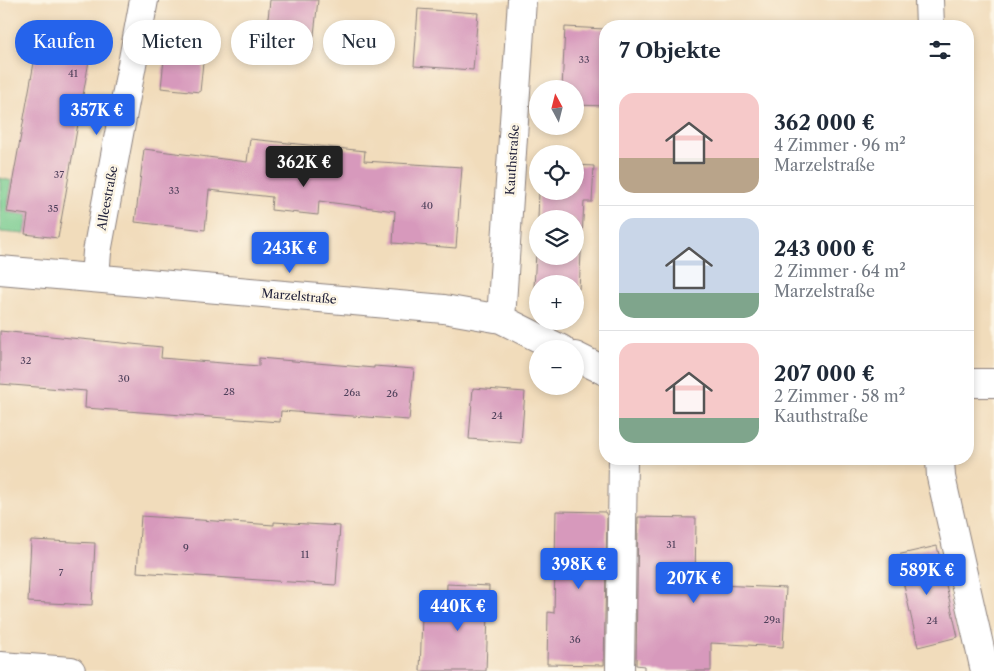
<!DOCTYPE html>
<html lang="de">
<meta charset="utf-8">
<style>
body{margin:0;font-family:"Libre Caslon Text",serif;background:#f2f2f3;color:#1f2937;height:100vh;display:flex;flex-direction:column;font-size:19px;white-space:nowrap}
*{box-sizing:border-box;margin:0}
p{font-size:16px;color:#747a83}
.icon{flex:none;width:28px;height:28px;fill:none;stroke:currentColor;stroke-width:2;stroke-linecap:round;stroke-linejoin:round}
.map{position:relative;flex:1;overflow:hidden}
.drawer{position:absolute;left:599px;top:20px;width:375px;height:445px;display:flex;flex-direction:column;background:#fff;border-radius:20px;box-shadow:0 2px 8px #0003}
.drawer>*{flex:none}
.guide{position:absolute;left:15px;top:20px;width:475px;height:45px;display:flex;gap:10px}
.needle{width:32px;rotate:353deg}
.controls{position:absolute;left:529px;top:80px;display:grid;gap:10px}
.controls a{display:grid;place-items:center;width:55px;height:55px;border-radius:50%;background:#fff;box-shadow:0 2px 8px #0003;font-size:25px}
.price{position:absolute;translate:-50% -42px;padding:0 11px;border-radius:5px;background:#2563eb;color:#fff;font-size:16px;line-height:32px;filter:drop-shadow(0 1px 2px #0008)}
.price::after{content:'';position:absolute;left:50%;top:30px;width:15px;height:11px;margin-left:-8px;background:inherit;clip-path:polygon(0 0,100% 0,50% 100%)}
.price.active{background:#222;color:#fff}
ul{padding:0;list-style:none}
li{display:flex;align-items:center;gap:15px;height:125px;padding:0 20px}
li+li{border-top:1px solid #e0e1e3}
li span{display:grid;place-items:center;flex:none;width:140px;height:100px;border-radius:15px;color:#555}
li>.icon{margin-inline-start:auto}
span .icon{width:60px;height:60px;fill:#fffc;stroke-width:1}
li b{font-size:21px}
h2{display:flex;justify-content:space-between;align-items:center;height:60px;padding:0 20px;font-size:21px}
.tag{padding:0 18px;border-radius:22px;background:#fff;box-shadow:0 2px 8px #0003;font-size:18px;line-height:45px}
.tag.active{background:#2563eb;color:#fff}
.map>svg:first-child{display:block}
.green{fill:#77cb8f;stroke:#4c7665}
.building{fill:#d799bc}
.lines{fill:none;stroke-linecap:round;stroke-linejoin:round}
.street-casing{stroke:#8a7f7b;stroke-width:30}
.street{stroke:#fff;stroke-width:28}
.labels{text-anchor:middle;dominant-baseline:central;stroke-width:5;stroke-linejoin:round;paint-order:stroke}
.number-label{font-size:10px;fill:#4f405b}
.street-label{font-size:12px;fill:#22223b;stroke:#fcf5e5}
</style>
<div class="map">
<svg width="994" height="671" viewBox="0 0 994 671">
<rect width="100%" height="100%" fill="#fcf5e5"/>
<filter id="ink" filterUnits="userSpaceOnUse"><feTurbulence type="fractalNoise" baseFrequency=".02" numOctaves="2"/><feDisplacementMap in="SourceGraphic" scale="10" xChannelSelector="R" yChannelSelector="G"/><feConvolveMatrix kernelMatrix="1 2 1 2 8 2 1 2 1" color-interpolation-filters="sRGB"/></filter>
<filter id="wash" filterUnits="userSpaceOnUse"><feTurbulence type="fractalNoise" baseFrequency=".0096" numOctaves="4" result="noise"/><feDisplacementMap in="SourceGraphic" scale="20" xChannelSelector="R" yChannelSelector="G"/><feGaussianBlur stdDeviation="1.12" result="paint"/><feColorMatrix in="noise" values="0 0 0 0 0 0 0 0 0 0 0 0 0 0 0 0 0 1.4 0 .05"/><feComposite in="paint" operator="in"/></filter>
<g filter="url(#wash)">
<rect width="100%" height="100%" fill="#f1dcbb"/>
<path class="green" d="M0 178 12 181 7 212 28 215 25 234 0 232Z"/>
<g id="blocks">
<path class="building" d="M270 0H318L312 52 265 47Z
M418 9 478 13 473 70 414 66Z
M565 27 605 29V106L575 105V89H562Z
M64 32 93 38 58 238 25 234 28 215 7 212 37 46 61 50Z
M166 39 205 42 200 92 161 88Z
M250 139 365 151 364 161 462 167 456 248 393 243 395 211 319 201 318 215 271 210 272 197 209 190 205 230 135 222 144 149 247 162Z
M575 165 594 166 592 202H584L579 289H575V284H538V287H534L538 219V256H575V219H538L539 191H575Z
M0 331 162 347 161 358 259 366V358L374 368V366L414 369 409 420 281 411 280 422 85 408 86 391 0 384Z
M473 388 525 392 521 443 469 439Z
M556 511 605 512 607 516 604 665 547 664 548 612 554 613Z
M141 516 274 525V522L340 526 336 585 137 572Z
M638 517 696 518 695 584 786 588 783 647 711 643V671H644V666L636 665Z
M31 540 95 543 92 605 28 602Z
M937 546 958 637 918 647 897 555Z
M447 584 489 586 486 671H420L422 616 446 617Z"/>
</g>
</g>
<g filter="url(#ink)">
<use href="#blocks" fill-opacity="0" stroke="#8a7f7b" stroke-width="1"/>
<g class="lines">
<g class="street-casing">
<path id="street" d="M929 0 930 26
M0 270 444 309 501 319 561 349
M95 277 97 252 144 0
M501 319 522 0
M575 356 605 371
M968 383H994
M940 459 941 477 985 671
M0 666 71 671
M620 671 623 459"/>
</g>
<use href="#street" class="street"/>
</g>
</g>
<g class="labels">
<g class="number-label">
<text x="584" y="59">33</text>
<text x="73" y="73">41</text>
<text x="59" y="174">37</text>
<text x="174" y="190">33</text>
<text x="427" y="205">40</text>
<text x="53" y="208">35</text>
<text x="26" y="360">32</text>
<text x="124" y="378">30</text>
<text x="229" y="391">28</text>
<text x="352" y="392">26a</text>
<text x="392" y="393">26</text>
<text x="497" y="415">24</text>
<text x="671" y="544">31</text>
<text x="186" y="547">9</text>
<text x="305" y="554">11</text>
<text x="61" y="572">7</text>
<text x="772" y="619">29a</text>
<text x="932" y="620">24</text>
<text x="575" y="639">36</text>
</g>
<g class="street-label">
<text transform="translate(512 160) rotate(-86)">Kauthstraße</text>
<text transform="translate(107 198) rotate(-79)">Alleestraße</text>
<text transform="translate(299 296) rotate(5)">Marzelstraße</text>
</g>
</g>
</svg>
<div class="controls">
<a><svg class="needle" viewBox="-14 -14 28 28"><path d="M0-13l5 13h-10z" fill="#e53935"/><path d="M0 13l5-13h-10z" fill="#747a83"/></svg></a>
<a><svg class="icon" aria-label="locate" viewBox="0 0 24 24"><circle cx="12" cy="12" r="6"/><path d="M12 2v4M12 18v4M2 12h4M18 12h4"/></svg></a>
<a><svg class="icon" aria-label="layers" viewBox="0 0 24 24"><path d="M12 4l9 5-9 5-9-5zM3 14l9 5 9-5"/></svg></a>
<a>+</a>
<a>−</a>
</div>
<b class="price" style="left:97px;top:136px">357K €</b>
<b class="price active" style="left:304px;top:188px">362K €</b>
<b class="price" style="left:290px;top:274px">243K €</b>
<b class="price" style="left:579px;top:590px">398K €</b>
<b class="price" style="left:927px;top:596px">589K €</b>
<b class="price" style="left:694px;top:604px">207K €</b>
<b class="price" style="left:458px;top:632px">440K €</b>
<div class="guide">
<a class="tag active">Kaufen</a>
<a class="tag">Mieten</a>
<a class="tag">Filter</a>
<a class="tag">Neu</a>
</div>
<section class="drawer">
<h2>7 Objekte<svg class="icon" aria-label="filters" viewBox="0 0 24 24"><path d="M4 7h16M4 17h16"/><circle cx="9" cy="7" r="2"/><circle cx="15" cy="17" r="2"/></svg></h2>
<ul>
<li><span style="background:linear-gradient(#f6c9c9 65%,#b9a48a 0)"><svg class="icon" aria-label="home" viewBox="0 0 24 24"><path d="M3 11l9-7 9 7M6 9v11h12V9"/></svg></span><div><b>362 000 €</b><p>4 Zimmer · 96 m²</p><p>Marzelstraße</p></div></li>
<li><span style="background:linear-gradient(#c9d6e8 75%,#7fa58c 0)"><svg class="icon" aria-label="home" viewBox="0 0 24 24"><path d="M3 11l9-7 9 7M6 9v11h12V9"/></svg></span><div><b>243 000 €</b><p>2 Zimmer · 64 m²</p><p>Marzelstraße</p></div></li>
<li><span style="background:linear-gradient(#f6c9c9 75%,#7fa58c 0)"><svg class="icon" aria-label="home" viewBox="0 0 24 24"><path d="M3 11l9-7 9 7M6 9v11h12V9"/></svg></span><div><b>207 000 €</b><p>2 Zimmer · 58 m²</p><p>Kauthstraße</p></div></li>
</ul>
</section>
</div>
